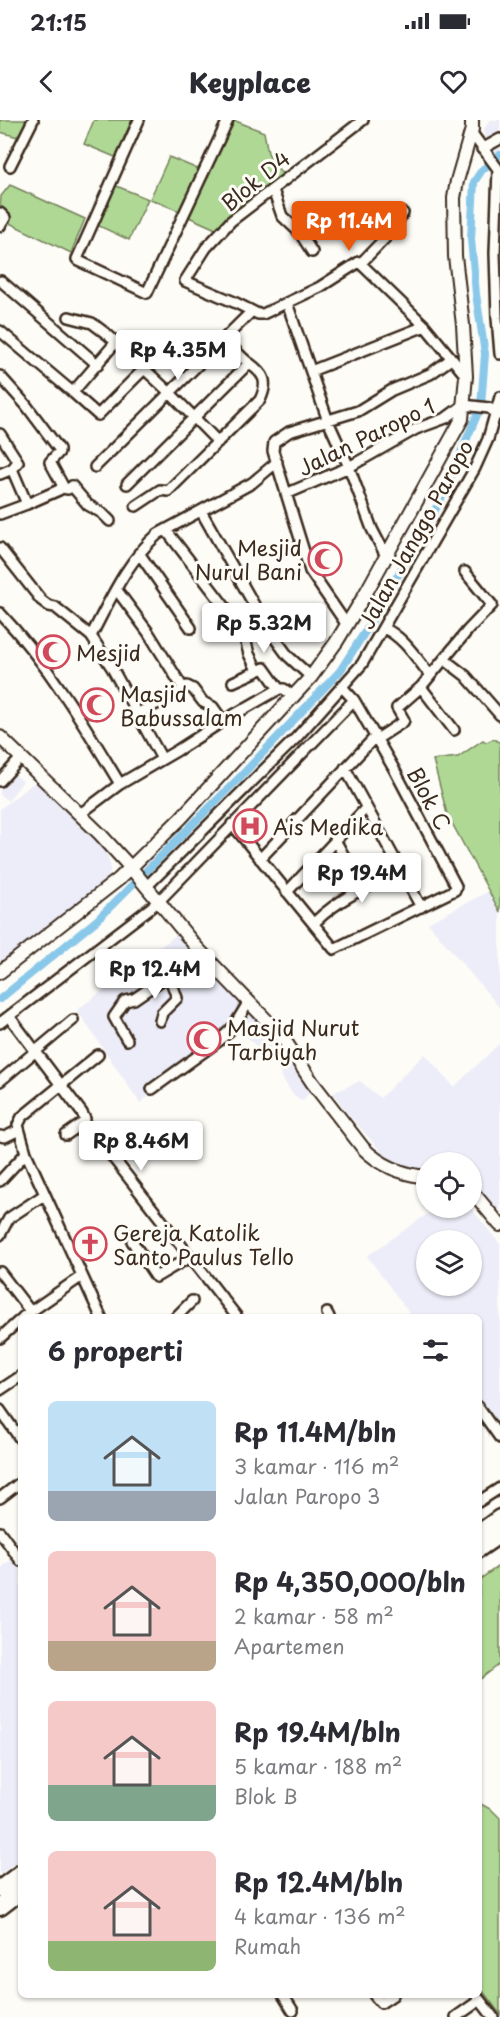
<!DOCTYPE html>
<html lang="id">
<meta charset="utf-8">
<style>
body{margin:0;font-family:"Playpen Sans",sans-serif;background:#f2f2f3;color:#2b2b33;height:100vh;display:flex;flex-direction:column;font-size:22px;white-space:nowrap}
*{box-sizing:border-box;margin:0}
p{font-size:20px;color:#7c7c81}
.icon{flex:none;width:33px;height:33px;fill:none;stroke:currentColor;stroke-width:2;stroke-linecap:round;stroke-linejoin:round}
.map{position:relative;flex:1;overflow:hidden}
.drawer{position:absolute;left:18px;top:1194px;width:464px;height:684px;display:flex;flex-direction:column;background:#fff;border-radius:9px;box-shadow:0 2px 4px #0004}
.drawer>*{flex:none}
.tools{position:absolute;left:416px;top:1032px;display:grid;gap:12px}
.tools a{display:grid;place-items:center;width:66px;height:66px;border-radius:50%;background:#fff;box-shadow:0 2px 4px #0004;font-size:30px}
.price{position:absolute;translate:-50% -51px;padding:0 14px;border-radius:6px;background:#fff;color:#222;font-size:20px;line-height:39px;filter:drop-shadow(0 2px 3px #0008)}
.price::after{content:'';position:absolute;left:50%;top:36px;width:18px;height:14px;margin-left:-9px;background:inherit;clip-path:polygon(0 0,100% 0,50% 100%)}
.price.active{background:#ea580c;color:#fff}
ul{padding:0;list-style:none}
li{display:flex;align-items:center;gap:18px;height:150px;padding:0 30px}
li span{display:grid;place-items:center;flex:none;width:168px;height:120px;border-radius:9px;color:#555}
li>.icon{margin-inline-start:auto}
span .icon{width:72px;height:72px;fill:#fffc;stroke-width:1}
li b{font-size:26px}
h2{display:flex;justify-content:space-between;align-items:center;height:72px;padding:0 30px;font-size:26px}
.status{display:flex;justify-content:space-between;align-items:center;height:42px;padding:0 30px;background:#fff;direction:ltr}
.status svg{height:16px;fill:currentColor}
header{display:flex;justify-content:space-between;align-items:center;height:78px;padding:0 30px;background:#fff;font-size:27px;font-weight:800}
.map>svg:first-child{display:block}
.built{fill:#ecedf8;fill-rule:evenodd}
.green{fill:#afd895;stroke:#75815a;stroke-width:1.5}
.lines{fill:none;stroke-linecap:round;stroke-linejoin:round}
.canal{stroke:#8ac8ea;stroke-width:8}
.street-casing{stroke:#3b2a1e;stroke-width:14}
.secondary-casing{stroke:#3b2a1e;stroke-width:16}
.highway-casing{stroke:#3b2a1e;stroke-width:21}
.street{stroke:#fdfcf7;stroke-width:9}
.secondary{stroke:#fdfcf7;stroke-width:12}
.highway{stroke:#fdfcf7;stroke-width:16}
.labels{text-anchor:middle;dominant-baseline:central;stroke-width:6;stroke-linejoin:round;paint-order:stroke}
.street-label{font-size:21px;fill:#3b2a1e;stroke:#fdfcf7}
.poi-label{font-size:21px;fill:#3b2a1e;stroke:#fdfcf7;text-anchor:start}
</style>
<div class="status"><b>21:15</b><svg viewBox="0 0 49 12"><path d="M0 12V9h3v3zM5 12V6h3v6zM10 12V3h3v9zM15 12V0h3v12zM26 1h20v11H26zM47 4h2v5h-2z"/></svg></div>
<header><svg class="icon" aria-label="back" viewBox="0 0 24 24"><path d="M15 5l-7 7 7 7"/></svg>Keyplace<svg class="icon" aria-label="heart" viewBox="0 0 24 24"><path d="M12 20l-8-8c-3-5 5-10 8-4 3-6 11-1 8 4z"/></svg></header>
<div class="map">
<svg width="500" height="1897" viewBox="0 0 500 1897">
<rect width="100%" height="100%" fill="#fdfcf7"/>
<filter id="ink" filterUnits="userSpaceOnUse"><feTurbulence type="fractalNoise" baseFrequency=".0167" numOctaves="2"/><feDisplacementMap in="SourceGraphic" scale="12" xChannelSelector="R" yChannelSelector="G"/><feConvolveMatrix kernelMatrix="1 2 1 2 8 2 1 2 1" color-interpolation-filters="sRGB"/></filter>
<g filter="url(#ink)">
<path class="built" d="M490 0H500V66L496 38 485 23 484 9Z
M11 652 23 661 8 681 0 675V666Z
M36 661 106 732 110 743V752L107 760 0 848V689Z
M489 771 500 792V888L428 803Z
M179 813 286 927 316 966 302 981 292 973 280 955 282 952 238 908 140 983 77 890Z
M500 923V1092L471 1061V1042H426V1052L406 1050 386 1037 348 994 333 973 360 961 380 978 425 934 454 967Z
M436 1088H471L500 1124V1317L479 1287 478 1197H412L367 1136ZM426 1120H471V1166H426Z
M20 1432 21 1738 0 1755V1449Z"/>
<path class="green" d="M0 0H27L18 17 0 12Z
M94 0H132L115 37 84 24Z
M233 0 264 12 268 33 282 54 278 63 224 102 218 110 189 97Z
M169 37 200 50 182 92 150 79Z
M10 65 85 99 71 133 3 100 7 93 0 90 1 76Z
M114 65 148 79 129 120 97 105Z
M494 619 500 623V792L447 694 433 640 458 637 483 620 486 622Z
M500 1445V1544L479 1560V1460Z
M479 1683 492 1690 500 1698V1894L479 1866Z"/>
<g class="lines">
<path class="canal" d="M0 879 97 800 241 656 340 551 370 504 439 383 481 286 485 234 476 174 471 119 474 62 482 50 500 35"/>
<g class="street-casing">
<path id="street" d="M139 0 77 139 79 141 147 173 228 0
M363 0 231 101 206 128 185 161 234 182 258 194H263L320 167 359 142 425 206 466 256
M471 12 498 49 495 133 497 198 500 234
M482 29 500 19
M10 46 33 0
M273 70 282 96 300 113 312 132
M0 93 5 98 0 106
M361 143 390 113 403 93
M1 161 98 245
M287 183 328 301 349 347 372 409 386 436
M69 197 92 203 108 215 170 273 218 322
M0 211 70 270 98 295 144 249
M311 251 425 206
M0 256 26 285 59 329V332L50 342 63 366 59 370 27 384 0 394
M73 272 116 222
M0 314 18 342 12 349 0 354
M95 347 252 191
M12 349 27 384
M127 364 249 243
M62 368 68 369 72 366 88 385 102 393 110 401
M286 374 349 347 416 309 446 298 464 285 489 288 499 295
M136 386 160 370 168 371 260 280C269 261 264 254 249 243 240 237 233 227 225 219
M201 391 266 506 288 536 311 557
M166 410 235 500 245 519 249 534 257 550
M0 428 41 480 49 486 55 487 91 516 112 548 162 639
M139 433 191 508
M116 469 148 512 183 568 187 566 193 569 203 582 213 587 223 601
M0 493C48 544 84 604 120 664
M347 505 310 451 273 331 274 322 289 312 358 291 392 270 430 254 451 239
M383 508C403 516 417 539 430 555
M91 516C110 480 127 441 158 414L252 363 277 342
M445 540 466 556 500 595
M233 562 264 548 279 569
M421 567 454 610
M138 593 179 573 183 568
M377 619 403 602 404 600 397 588 421 567 468 510 492 485 465 452
M345 648 421 787
M0 661 21 638
M80 694 120 664 178 630 223 601 279 569H284L294 577
M232 704 334 829 455 770 456 766 394 649 354 580
M335 720 362 769
M260 739 375 617
M146 767 297 617 362 544 475 348 488 319 500 277
M287 772 366 688
M314 803C339 778 369 765 402 752
M9 896 82 993 85 999 83 1003 66 1015
M160 901 162 893 177 878 169 855
M0 903 158 782 354 580 343 568
M127 920 114 897 125 881 134 879 169 855 198 829
M98 935 22 997 18 1005 26 1033 101 1197
M0 961 73 900
M152 969 220 920 234 906 248 883
M0 1016 5 1017 19 1010
M100 1021 237 1197
M0 1061 26 1033
M0 1115 9 1098 44 1075
M132 1121 156 1157 190 1137
M0 1152 30 1191
M327 1193 329 1197
M23 1197 82 1156
M176 1197 192 1181
M0 1218 21 1199
M0 1270 21 1256
M478 1287 500 1318
M0 1290 21 1320
M0 1378 21 1362
M478 1382 500 1368
M0 1412 21 1441
M283 1875 293 1891
M374 1875 381 1883 393 1875
M476 1875 493 1897
M456 1897 480 1880"/>
</g>
<g class="secondary-casing">
<path id="secondary" d="M0 617 100 714 131 748 198 829 272 906 285 921 312 962 363 1028C381 1046 401 1054 426 1057
M0 852 119 759 181 698 311 557 337 521 363 478 462 299 466 256 463 205 455 136 454 78 457 61 472 9V0
M471 1070 500 1105"/>
</g>
<g class="highway-casing">
<path id="highway" d="M478 1414 500 1398
M478 1429 500 1414
M0 1769 21 1753
M0 1787 21 1771"/>
</g>
<use href="#street" class="street"/>
<use href="#secondary" class="secondary"/>
<use href="#highway" class="highway"/>
</g>
</g>
<defs>
<g id="mosque-ring" transform="scale(1.725)"><circle r="9.5" fill="#fdfcf7" stroke="#d1495b" stroke-width="1.5"/><path d="M3.5-4.9A6 6 0 1 0 3.5 4.9A5 5 0 1 1 3.5-4.9Z" fill="#d1495b"/></g>
<g id="hospital-ring" transform="scale(1.725)"><circle r="9.5" fill="#fdfcf7" stroke="#d1495b" stroke-width="1.5"/><path d="M-5-5h3v3.5h4V-5h3V5h-3V1.5h-4V5h-3Z" fill="#d1495b"/></g>
<g id="church-ring" transform="scale(1.725)"><circle r="9.5" fill="#fdfcf7" stroke="#d1495b" stroke-width="1.5"/><path d="M-1.2-6h2.4v3.5h3.3v2.4h-3.3V6h-2.4V-.1h-3.3v-2.4h3.3Z" fill="#d1495b"/></g>
</defs>
<g fill-rule="evenodd">
<use href="#mosque-ring" x="325" y="439"/>
<use href="#mosque-ring" x="53" y="532"/>
<use href="#mosque-ring" x="97" y="585"/>
<use href="#hospital-ring" x="250" y="706"/>
<use href="#mosque-ring" x="204" y="919"/>
<use href="#church-ring" x="90" y="1124"/>
</g>
<g class="labels">
<g class="street-label">
<text transform="translate(255 60) rotate(-39)">Blok D4</text>
<text transform="translate(366 316) rotate(-26)">Jalan Paropo 1</text>
<text transform="translate(415 414) rotate(-61)">Jalan Janggo Paropo</text>
<text transform="translate(430 678) rotate(62)">Blok C</text>
</g>
<g class="poi-label">
<text x="302" y="427" text-anchor="end">Mesjid<tspan x="302" dy="24">Nurul Bani</tspan></text>
<text x="76" y="532">Mesjid</text>
<text x="120" y="573">Masjid<tspan x="120" dy="24">Babussalam</tspan></text>
<text x="273" y="706">Ais Medika</text>
<text x="227" y="907">Masjid Nurut<tspan x="227" dy="24">Tarbiyah</tspan></text>
<text x="113" y="1112">Gereja Katolik<tspan x="113" dy="24">Santo Paulus Tello</tspan></text>
</g>
</g>
</svg>
<div class="tools">
<a><svg class="icon" aria-label="locate" viewBox="0 0 24 24"><circle cx="12" cy="12" r="6"/><path d="M12 2v4M12 18v4M2 12h4M18 12h4"/></svg></a>
<a><svg class="icon" aria-label="layers" viewBox="0 0 24 24"><path d="M12 4l9 5-9 5-9-5zM3 14l9 5 9-5"/></svg></a>
</div>
<b class="price active" style="left:349px;top:132px">Rp 11.4M</b>
<b class="price" style="left:178px;top:261px">Rp 4.35M</b>
<b class="price" style="left:264px;top:534px">Rp 5.32M</b>
<b class="price" style="left:362px;top:784px">Rp 19.4M</b>
<b class="price" style="left:155px;top:880px">Rp 12.4M</b>
<b class="price" style="left:141px;top:1052px">Rp 8.46M</b>
<section class="drawer">
<h2>6 properti<svg class="icon" aria-label="filters" viewBox="0 0 24 24"><path d="M4 7h16M4 17h16"/><circle cx="9" cy="7" r="2"/><circle cx="15" cy="17" r="2"/></svg></h2>
<ul>
<li><span style="background:linear-gradient(#bfe0f5 75%,#9aa5b1 0)"><svg class="icon" aria-label="home" viewBox="0 0 24 24"><path d="M3 11l9-7 9 7M6 9v11h12V9"/></svg></span><div><b>Rp 11.4M/bln</b><p>3 kamar · 116 m²</p><p>Jalan Paropo 3</p></div></li>
<li><span style="background:linear-gradient(#f6c9c9 75%,#b9a48a 0)"><svg class="icon" aria-label="home" viewBox="0 0 24 24"><path d="M3 11l9-7 9 7M6 9v11h12V9"/></svg></span><div><b>Rp 4,350,000/bln</b><p>2 kamar · 58 m²</p><p>Apartemen</p></div></li>
<li><span style="background:linear-gradient(#f6c9c9 70%,#7fa58c 0)"><svg class="icon" aria-label="home" viewBox="0 0 24 24"><path d="M3 11l9-7 9 7M6 9v11h12V9"/></svg></span><div><b>Rp 19.4M/bln</b><p>5 kamar · 188 m²</p><p>Blok B</p></div></li>
<li><span style="background:linear-gradient(#f6c9c9 75%,#8fb573 0)"><svg class="icon" aria-label="home" viewBox="0 0 24 24"><path d="M3 11l9-7 9 7M6 9v11h12V9"/></svg></span><div><b>Rp 12.4M/bln</b><p>4 kamar · 136 m²</p><p>Rumah</p></div></li>
</ul>
</section>
</div>
